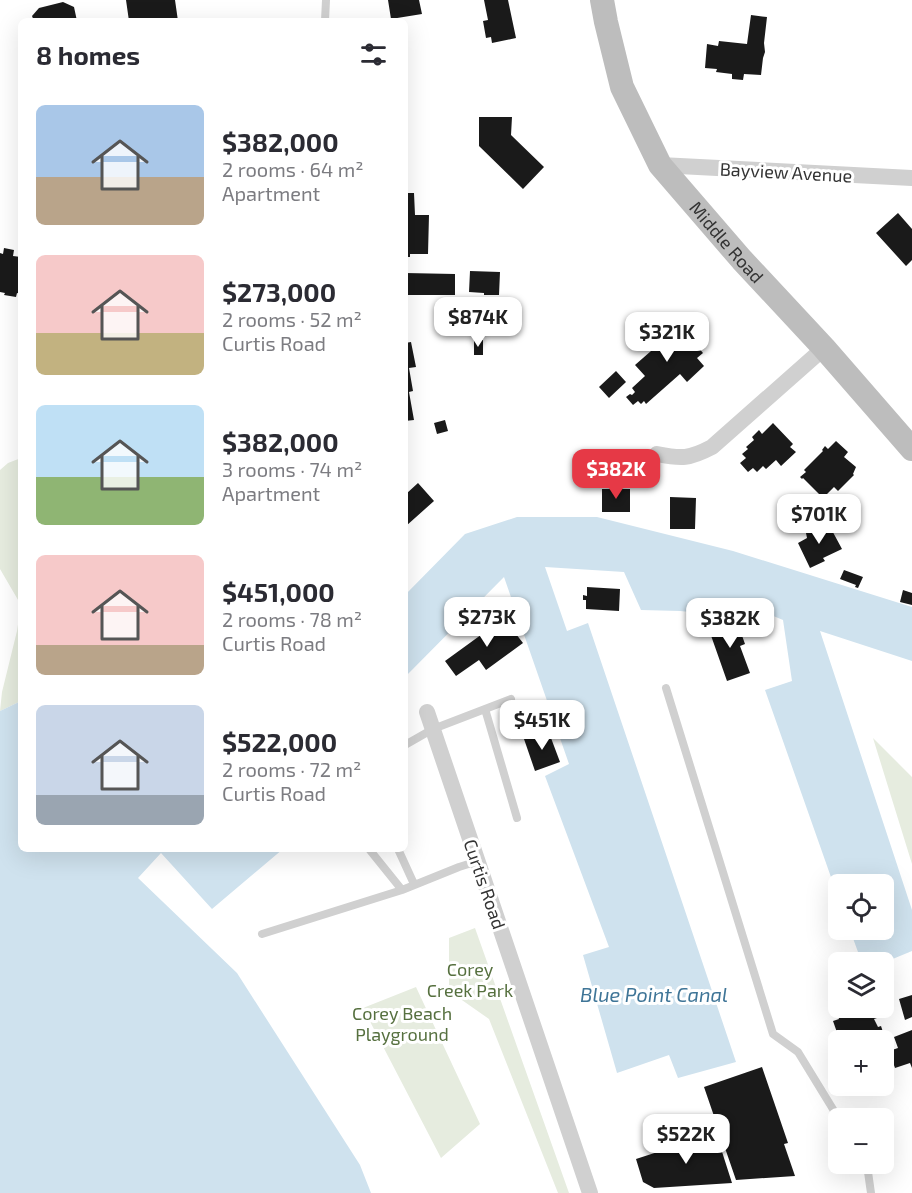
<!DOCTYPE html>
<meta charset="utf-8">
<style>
body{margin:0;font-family:"Exo 2",sans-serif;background:#f7f7f7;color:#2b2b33;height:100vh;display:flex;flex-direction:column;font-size:22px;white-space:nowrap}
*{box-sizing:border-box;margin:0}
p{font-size:20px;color:#7c7c81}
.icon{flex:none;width:33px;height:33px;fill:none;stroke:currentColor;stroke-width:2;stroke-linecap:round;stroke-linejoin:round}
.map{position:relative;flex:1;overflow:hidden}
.side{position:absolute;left:18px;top:18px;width:390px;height:834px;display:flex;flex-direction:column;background:#fff;border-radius:9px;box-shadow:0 6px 24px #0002}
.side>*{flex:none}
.controls{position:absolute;left:828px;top:874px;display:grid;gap:12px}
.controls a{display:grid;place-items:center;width:66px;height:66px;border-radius:9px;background:#fff;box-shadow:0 6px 24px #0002;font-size:30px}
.price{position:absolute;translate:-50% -51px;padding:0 14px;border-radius:12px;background:#fff;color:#222;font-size:20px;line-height:39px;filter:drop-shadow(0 2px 3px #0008)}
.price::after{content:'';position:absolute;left:50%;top:36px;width:18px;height:14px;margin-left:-9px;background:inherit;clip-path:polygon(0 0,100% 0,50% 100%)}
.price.current{background:#e63946;color:#fff}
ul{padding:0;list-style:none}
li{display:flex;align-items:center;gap:18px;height:150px;padding:0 18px}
li span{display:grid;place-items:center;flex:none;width:168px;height:120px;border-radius:9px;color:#555}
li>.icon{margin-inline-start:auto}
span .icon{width:72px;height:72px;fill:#fffc;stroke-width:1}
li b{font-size:26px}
h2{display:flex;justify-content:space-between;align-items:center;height:72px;padding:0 18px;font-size:26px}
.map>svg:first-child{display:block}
.green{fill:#e6ecdf}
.water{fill:#cfe2ee}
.building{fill:#1a1a1a}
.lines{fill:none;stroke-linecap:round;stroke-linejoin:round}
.service{stroke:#d0d0d0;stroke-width:8}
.minor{stroke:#d0d0d0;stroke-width:16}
.secondary{stroke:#bdbdbd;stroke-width:24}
.labels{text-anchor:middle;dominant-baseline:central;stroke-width:6;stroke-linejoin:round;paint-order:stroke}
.street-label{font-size:18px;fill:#333;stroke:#fff}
.park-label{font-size:18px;fill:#56703f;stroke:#fff}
.water-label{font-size:20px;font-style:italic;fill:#3f7597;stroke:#fff}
</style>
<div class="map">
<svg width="912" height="1193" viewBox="0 0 912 1193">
<rect width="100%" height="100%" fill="#fff"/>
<path class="green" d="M21 458V701L0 711 2 692 17 631 21 605 0 569V470L8 463Z
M873 738 912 777V864Z
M475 928 569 1193H558L489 1019 449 991V938Z
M416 987 480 1124 441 1158 363 1008Z"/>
<path class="water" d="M517 517H597L733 551 912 607V661L820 631 912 910V951L883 963H862L850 930H884V885H838V897L765 690 792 681 783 620 740 602 730 616 680 611 641 610 624 572 545 567 567 631 588 623 736 1062 678 1078 669 1055 617 1073 583 955 609 947 545 776 569 764 504 577 405 677V595L465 534Z
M21 701V849H283L212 909 161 853 138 878 237 973 360 1165 371 1193H0V711Z"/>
<path class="building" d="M126 0H175L178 21H155V19L144 21H140V19L129 21Z
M388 0H419L422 14 391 19Z
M484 0H508L516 38 492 43 491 37 486 38 483 21 488 20Z
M63 2 74 7 77 21H34L32 16 39 8Z
M751 15 767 17 764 43 765 52 763 58 761 75 744 74 743 80 732 79V74L716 72 717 69 705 68 707 44 718 46 719 41 747 44Z
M479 117H512L511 135 544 167 523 189 479 146Z
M405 193H414L415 215H429L428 254H410V257H405Z
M898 213 912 229V260L906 266 876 233Z
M4 248 14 250 13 256 21 257V294L17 293 16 297 4 295 5 293 0 292V253L3 254Z
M470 271 500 272 499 295H484V293L469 292Z
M405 273 455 274V295H405Z
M678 326 682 331 688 326 702 342 697 346 703 353 697 358 704 366 687 382 680 374 646 404 644 401 641 404 638 401 633 405 626 397 630 394 632 395 635 392 632 388 645 376 635 365 651 351 643 343 654 334 660 342Z
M474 340H483V355H474Z
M411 342 416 367 409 368 413 391 409 392 414 420 405 421V343Z
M616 371 626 382 609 398 599 387Z
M445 420 448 431 437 434 434 423Z
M773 423 793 444 790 447 796 452 781 466 776 460 766 469 763 466 757 472 753 468 748 472 740 463 746 458 742 454 748 449 746 447 754 440 752 437 759 430 762 434Z
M836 441 848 452 844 457 856 467 853 474 854 475 838 491 834 487 823 498 803 478 802 479 800 477 806 472 804 470 823 451 822 450 825 446 828 449Z
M418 483 434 501 406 526 405 493 406 494Z
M602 489H630V512H602Z
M670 497 696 498 695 529H670Z
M828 523 842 549 823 558 825 561 810 568 798 543 807 538 806 533Z
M844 570 863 577 858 588 855 587 856 585 840 579Z
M587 587 620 589 619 611 586 609V600H583V595L587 596Z
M903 590 912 593V605L900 602Z
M507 616 518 632 516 634 523 643 486 670 479 660 456 676 445 661Z
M731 619 735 628 739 627 745 644 740 646 750 673 727 681 708 627Z
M548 730 560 762 535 771 524 739Z
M912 995V1017L905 1020 899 999Z
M851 1008H870L871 1011 874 1010 877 1018 874 1019 878 1027 881 1026 883 1032 861 1041H840L833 1021 839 1019 837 1013Z
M912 1030V1068L910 1063 895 1068 889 1051 898 1048 894 1037Z
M762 1067 788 1143 784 1144 795 1176 736 1180 704 1087Z
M716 1133 732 1183 654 1188 643 1182 636 1159Z"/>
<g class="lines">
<path class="service" d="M325 21 326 0
M666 688 773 1034 798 1052 839 1119
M485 709 517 818
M405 745 433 729 511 699
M369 849 402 890
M398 849 414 884
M262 934 402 890 459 867 478 861
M864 1164 868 1172 871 1193"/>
<path class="minor" d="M660 165 912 178
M657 454C682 459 689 459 712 447L824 348
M427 712 590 1193"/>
<path class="secondary" id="s1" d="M602 0 606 22 622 87 660 165 742 260 824 348 912 449"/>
</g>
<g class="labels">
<g class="street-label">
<text transform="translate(786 172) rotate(3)">Bayview Avenue</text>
<text stroke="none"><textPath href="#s1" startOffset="278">Middle Road</textPath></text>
<text transform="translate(485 884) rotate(71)">Curtis Road</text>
</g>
<g class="park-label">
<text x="470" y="969">Corey<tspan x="470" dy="21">Creek Park</tspan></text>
<text x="402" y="1013">Corey Beach<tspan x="402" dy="21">Playground</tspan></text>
</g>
<g class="water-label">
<text x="654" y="994">Blue Point Canal</text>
</g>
</g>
</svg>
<div class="controls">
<a><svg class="icon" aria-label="locate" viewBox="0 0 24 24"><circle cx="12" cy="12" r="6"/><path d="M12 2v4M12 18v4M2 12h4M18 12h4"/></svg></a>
<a><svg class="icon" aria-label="layers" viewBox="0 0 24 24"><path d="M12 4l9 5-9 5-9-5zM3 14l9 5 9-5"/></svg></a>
<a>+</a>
<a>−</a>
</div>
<b class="price" style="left:478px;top:348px">$874K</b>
<b class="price" style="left:667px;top:363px">$321K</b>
<b class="price current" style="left:616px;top:500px">$382K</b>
<b class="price" style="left:819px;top:545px">$701K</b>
<b class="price" style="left:487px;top:648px">$273K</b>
<b class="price" style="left:730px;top:649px">$382K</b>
<b class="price" style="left:542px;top:751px">$451K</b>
<b class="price" style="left:686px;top:1165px">$522K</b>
<section class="side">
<h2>8 homes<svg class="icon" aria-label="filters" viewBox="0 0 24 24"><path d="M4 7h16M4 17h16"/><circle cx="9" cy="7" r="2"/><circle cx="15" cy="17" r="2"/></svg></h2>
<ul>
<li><span style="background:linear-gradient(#a9c7e8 60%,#b9a48a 0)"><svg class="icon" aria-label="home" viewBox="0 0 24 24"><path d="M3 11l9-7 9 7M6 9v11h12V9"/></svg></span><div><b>$382,000</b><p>2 rooms · 64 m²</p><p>Apartment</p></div></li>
<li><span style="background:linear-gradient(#f6c9c9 65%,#c2b280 0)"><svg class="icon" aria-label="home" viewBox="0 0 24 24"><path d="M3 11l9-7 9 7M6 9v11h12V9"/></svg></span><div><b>$273,000</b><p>2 rooms · 52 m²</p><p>Curtis Road</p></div></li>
<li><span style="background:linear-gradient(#bfe0f5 60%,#8fb573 0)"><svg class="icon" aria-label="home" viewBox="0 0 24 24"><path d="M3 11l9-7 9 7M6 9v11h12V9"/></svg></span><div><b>$382,000</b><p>3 rooms · 74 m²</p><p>Apartment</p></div></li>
<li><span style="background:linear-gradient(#f6c9c9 75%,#b9a48a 0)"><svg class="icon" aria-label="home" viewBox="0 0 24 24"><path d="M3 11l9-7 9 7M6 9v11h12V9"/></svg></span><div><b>$451,000</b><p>2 rooms · 78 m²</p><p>Curtis Road</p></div></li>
<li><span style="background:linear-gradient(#c9d6e8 75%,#9aa5b1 0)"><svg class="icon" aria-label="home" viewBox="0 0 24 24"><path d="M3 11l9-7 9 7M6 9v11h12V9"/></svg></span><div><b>$522,000</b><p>2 rooms · 72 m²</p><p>Curtis Road</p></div></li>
</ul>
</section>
</div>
